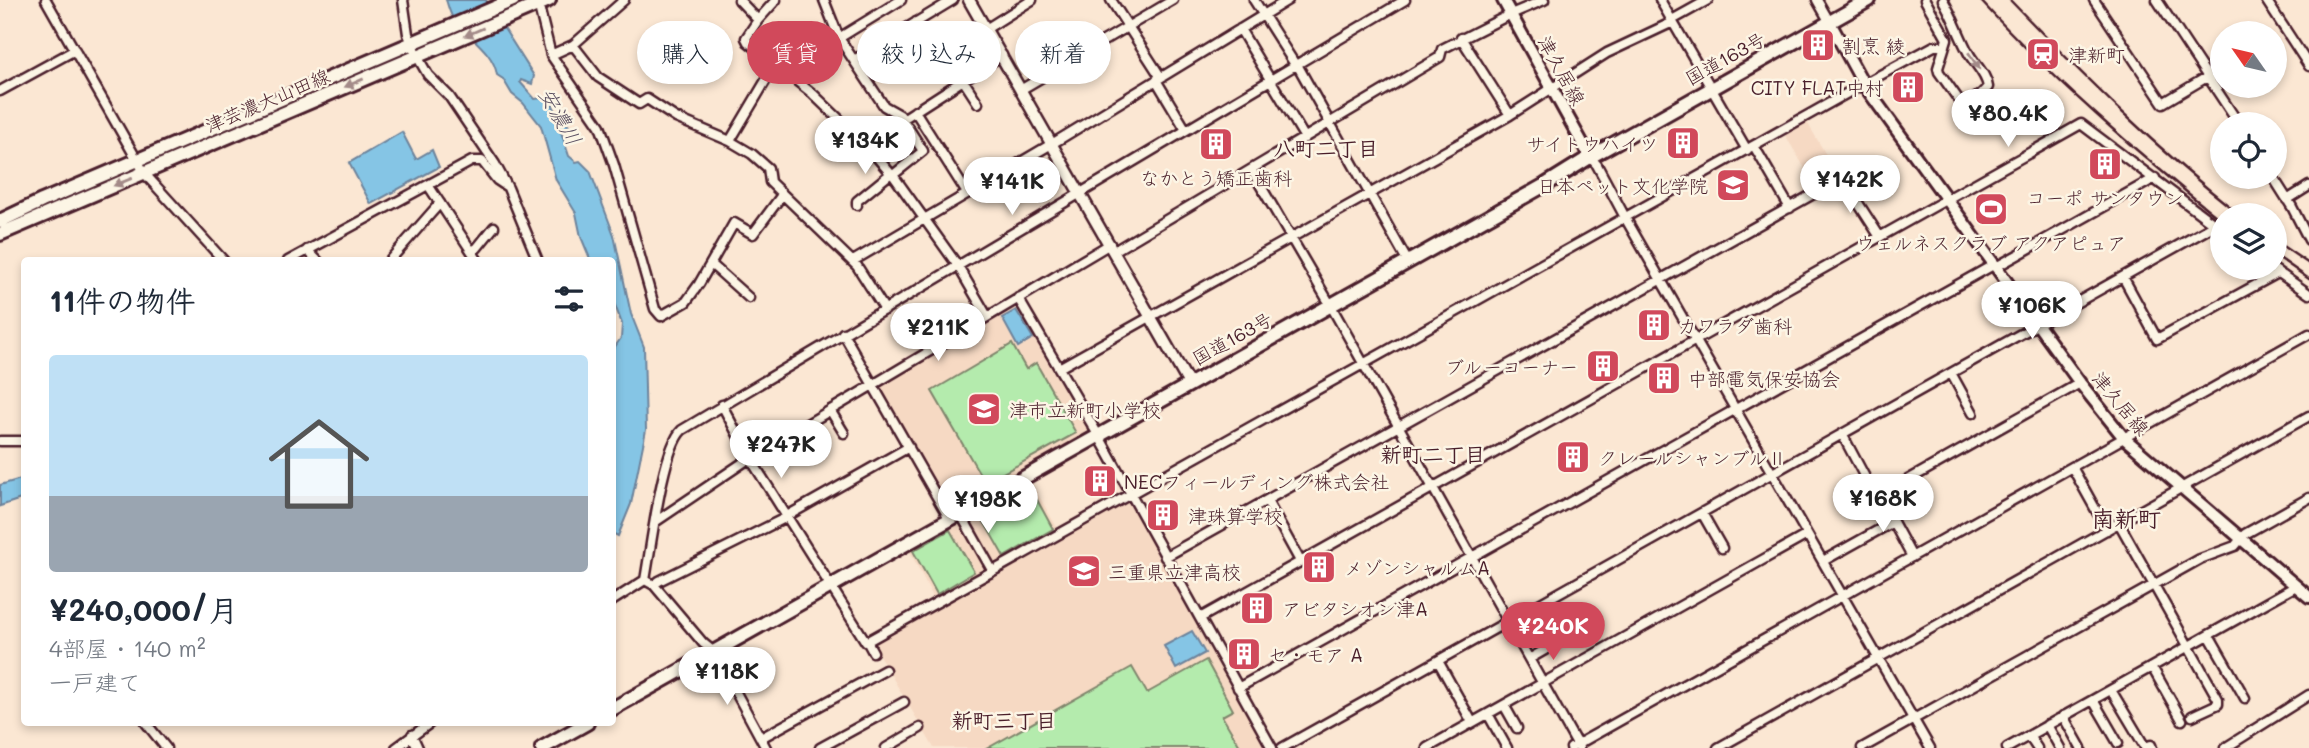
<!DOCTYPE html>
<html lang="ja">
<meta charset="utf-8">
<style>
body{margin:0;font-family:Mali,"Klee One",sans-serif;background:#f2f2f3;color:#1f2937;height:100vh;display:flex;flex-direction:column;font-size:26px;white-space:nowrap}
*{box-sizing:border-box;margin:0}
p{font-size:23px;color:#747a83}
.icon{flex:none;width:38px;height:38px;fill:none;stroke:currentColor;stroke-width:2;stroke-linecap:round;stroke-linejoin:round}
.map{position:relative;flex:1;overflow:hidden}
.panel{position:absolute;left:21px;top:257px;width:595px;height:469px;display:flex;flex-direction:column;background:#fff;border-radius:7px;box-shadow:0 4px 10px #0003}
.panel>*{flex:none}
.hud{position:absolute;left:637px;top:21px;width:665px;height:63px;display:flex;gap:14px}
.needle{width:46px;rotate:304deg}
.fabs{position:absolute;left:2210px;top:21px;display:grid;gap:14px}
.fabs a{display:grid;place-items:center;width:77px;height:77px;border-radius:50%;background:#fff;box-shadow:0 4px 10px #0003;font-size:35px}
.price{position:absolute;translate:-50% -60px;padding:0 16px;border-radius:24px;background:#fff;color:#222;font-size:23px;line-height:46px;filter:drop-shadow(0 2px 4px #0008)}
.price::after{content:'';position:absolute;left:50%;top:42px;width:21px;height:16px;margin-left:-10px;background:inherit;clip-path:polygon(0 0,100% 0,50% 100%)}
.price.selected{background:#d1495b;color:#fff}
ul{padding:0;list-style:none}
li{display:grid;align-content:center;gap:14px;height:371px;padding:0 28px}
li+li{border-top:2px solid #e0e1e3}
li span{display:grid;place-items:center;height:217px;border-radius:7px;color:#555}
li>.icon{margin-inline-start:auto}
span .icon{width:126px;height:126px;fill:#fffc;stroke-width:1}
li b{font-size:30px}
h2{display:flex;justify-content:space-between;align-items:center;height:84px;padding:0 28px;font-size:30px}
.chip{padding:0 24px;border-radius:32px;background:#fff;box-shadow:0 4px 10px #0003;font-size:24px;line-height:63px}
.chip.selected{background:#d1495b;color:#fff}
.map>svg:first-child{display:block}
.built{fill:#f6d9c3}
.green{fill:#b4ebad;stroke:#7f856c;stroke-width:2}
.water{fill:#85c5e5;stroke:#6d839b;stroke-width:2}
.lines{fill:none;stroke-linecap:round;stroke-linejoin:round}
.minor-casing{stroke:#4a1f2b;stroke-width:13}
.tertiary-casing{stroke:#4a1f2b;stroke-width:15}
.secondary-casing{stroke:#4a1f2b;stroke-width:16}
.primary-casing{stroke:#4a1f2b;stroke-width:18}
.trunk-casing{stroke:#4a1f2b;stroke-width:18}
.minor{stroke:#fcf5e5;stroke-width:8}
.tertiary{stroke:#fcf5e5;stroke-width:10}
.secondary{stroke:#fcf5e5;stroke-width:10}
.primary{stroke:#fcf5e5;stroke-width:12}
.trunk{stroke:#fcf5e5;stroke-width:12}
.rail{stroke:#4a1f2b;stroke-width:2.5}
.oneway{fill:#a38a88}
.labels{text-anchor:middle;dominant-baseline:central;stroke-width:5;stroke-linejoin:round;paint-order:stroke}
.poi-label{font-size:19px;fill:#4a1f2b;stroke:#fcf5e5;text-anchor:start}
.street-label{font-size:19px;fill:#4a1f2b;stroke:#fcf5e5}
.water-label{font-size:21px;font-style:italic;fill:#5c5163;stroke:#fcf5e5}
.neighbourhood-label{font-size:21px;font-weight:bold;fill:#4a1f2b;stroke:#fcf5e5}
.quarter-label{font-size:23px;font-weight:bold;fill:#4a1f2b;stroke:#fcf5e5}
</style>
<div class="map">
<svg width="2309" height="748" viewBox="0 0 2309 748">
<rect width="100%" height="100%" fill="#fbe7d3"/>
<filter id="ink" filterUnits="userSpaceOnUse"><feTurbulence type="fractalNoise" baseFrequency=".0143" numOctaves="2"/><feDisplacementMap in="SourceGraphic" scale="14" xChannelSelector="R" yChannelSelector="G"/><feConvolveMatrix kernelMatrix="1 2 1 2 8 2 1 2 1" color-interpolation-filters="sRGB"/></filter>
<g filter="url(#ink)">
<path class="built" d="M1807 122 1839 177 1818 190 1785 135Z
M1016 304 1090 429 1088 432 991 488 986 486 970 495 969 499 949 511 879 388 880 384Z
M1029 479 1058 529 934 599 908 548Z
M1128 499 1267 748H934L872 643Z"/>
<path class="green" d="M1012 344 1026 369 1036 363 1076 433 985 483 932 391Z
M1029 485 1053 529 1004 557 979 513Z
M950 530 974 572 937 594 913 551Z
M1206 660 1233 710 1222 716 1241 748H988L1132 667 1147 693Z"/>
<path class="water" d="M446 0H486L534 76 532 84 521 80 520 82 535 99 542 98 550 100 558 115 573 130 576 136 564 130 561 132 569 156 576 162 580 161 590 171 614 235 631 314 644 347 646 430 631 504 618 536 612 533V351L621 338 622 324 613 300 612 261H591L581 237 576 213 556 180 541 126 523 103 512 94 503 79 497 75C493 49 465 36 452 16 449 11 448 5 446 0Z
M402 132 416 159 432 150 439 167 371 204 349 163Z
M1016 310 1033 338 1018 347 1002 318Z
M24 478V498L0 506V485Z
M1192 631 1205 653 1176 669 1164 646Z"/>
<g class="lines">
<g class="minor-casing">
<path id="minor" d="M46 0 145 174 224 261
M403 0 408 34 417 56 428 75 449 96 495 164 508 188 538 261
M739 0 758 20
M776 0 758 20 746 38 748 42 813 94 870 149 891 174
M824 0 839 38 884 106 900 115 923 151 893 175 890 174 857 201V205
M1111 0 1160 76
M1254 0 1296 66 1299 68 1408 262
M1660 0 1747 150
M1817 0 1829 21
M1925 0 1947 39 1938 68 1939 72 1961 103C1971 103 1981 95 1988 87 1986 73 1974 64 1968 52 1959 35 1953 17 1943 0
M2094 0 2163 103 2207 77
M2157 0 2239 124
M2266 0 2309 66
M538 3 551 55 600 126 614 165 655 309 661 316 686 302 699 284 734 223 753 234 782 195
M1672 20 1708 0
M916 22 927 40 979 70
M986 29 1032 0
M1240 29 1305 138
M839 38 901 0
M1461 38 1510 115
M573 45 598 77 639 104 647 99 676 118 730 141 752 154 768 168 770 182 857 266 885 310
M551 55 573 45 624 0
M854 60 953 0
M963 80 978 103
M1156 80 1186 130
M1022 89 1173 0
M0 91 75 50
M915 111 967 193
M903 119 1002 55
M730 141 775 65
M1754 146 1790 208
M1590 157 1597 165 1627 221 1930 748
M1252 171 1331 306 1579 748
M893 175 958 266 987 316
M2273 177 2292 207 2309 240
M428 185 478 261
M2287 200 2309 186
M307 250 318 261
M472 251 477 248 494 227
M1114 251 1440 57 1442 49 1511 14 1544 0
M288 261 472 161H482L497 180 506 186
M389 261 440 203
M853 261 1060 139 1288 0
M711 264 749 298
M1996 267 2155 178
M2272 268 2309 294
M2123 277 2157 339 2278 273
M1018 298 1101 440 1272 748
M843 333 949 518
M1059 368 1510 115 1607 53 1673 22
M1951 373 1973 413
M722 405 750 458 866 642 1860 86 1934 46H1945
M830 410 844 433
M1842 434 1876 498 2080 383
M0 441H24
M2072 467 2107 530
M1879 496 1912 557
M1267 501 1300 561
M960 513 992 570
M1702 513 1722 548
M787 516 909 447
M655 522 750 458 1110 244
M2119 523 2218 699V704L2192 716
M1165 557 1842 178 1880 237
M1823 561 1893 522
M645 580 654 585 703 643 714 652 766 748
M654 585 659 581 787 517
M612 601 645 580C651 549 662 449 682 430L1405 0
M1200 618 2081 124 2222 230
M2209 635 2245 698
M867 641 873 652
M1529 659 1564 639
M1438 661 1472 722
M2152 667 2182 720
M1238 688 1995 264
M2111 690 2145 747 2151 745 2152 748
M2093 700 2118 743
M1504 705 1517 728
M1488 714 1507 748
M2063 716 2081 748
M146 723 166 748
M2047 725 2060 748
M412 735 418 748
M2029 736 2037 748
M761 738 885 670
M396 748 430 723
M820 748 904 702
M886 748 920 728
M1282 748 2215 225
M1427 748 1807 535
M1571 748 2309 334
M1718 748 2309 416
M1862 748 2200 559 2235 546 2245 534 2309 498
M2007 748 2296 586
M2225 748 2309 695"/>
</g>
<g class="tertiary-casing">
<path id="tertiary" d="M969 0 1189 384"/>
</g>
<g class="secondary-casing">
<path id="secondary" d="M1503 0 1590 157
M1829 21 1864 85 2080 383 2124 438 2309 597"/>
</g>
<g class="primary-casing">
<path id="primary" d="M0 221 42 201 513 0
M0 234 549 0"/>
</g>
<g class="trunk-casing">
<path id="trunk" d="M612 709 1545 185 1590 157 1869 0
M542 748 587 723"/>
</g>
<use href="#minor" class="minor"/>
<use href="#tertiary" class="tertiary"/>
<use href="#secondary" class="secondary"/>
<use href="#primary" class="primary"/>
<use href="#trunk" class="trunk"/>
<path class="rail" d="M1980 0C2054 81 2137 152 2222 221
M2010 0C2083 76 2157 149 2240 215
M2275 241 2309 264
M2275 255 2309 279"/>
</g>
<defs><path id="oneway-solid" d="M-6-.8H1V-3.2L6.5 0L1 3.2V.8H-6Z" transform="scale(1.75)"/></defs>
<g class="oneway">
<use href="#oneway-solid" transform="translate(474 32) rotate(157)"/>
<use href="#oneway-solid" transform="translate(1974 61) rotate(57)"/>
<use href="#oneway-solid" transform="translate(354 83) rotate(157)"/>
<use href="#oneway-solid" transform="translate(123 182) rotate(158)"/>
</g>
</g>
<defs>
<g id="building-square" transform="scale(1.75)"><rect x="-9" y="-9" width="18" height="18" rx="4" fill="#d1495b" stroke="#fcf5e5"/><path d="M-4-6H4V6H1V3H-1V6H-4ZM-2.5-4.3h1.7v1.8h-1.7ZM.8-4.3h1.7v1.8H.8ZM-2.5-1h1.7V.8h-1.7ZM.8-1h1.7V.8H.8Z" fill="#fff"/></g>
<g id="station-square" transform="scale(1.75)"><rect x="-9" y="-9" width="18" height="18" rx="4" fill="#d1495b" stroke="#fcf5e5"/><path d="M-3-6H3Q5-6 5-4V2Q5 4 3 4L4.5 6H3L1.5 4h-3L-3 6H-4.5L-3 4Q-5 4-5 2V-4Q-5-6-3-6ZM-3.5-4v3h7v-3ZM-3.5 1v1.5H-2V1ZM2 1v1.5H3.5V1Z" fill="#fff"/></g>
<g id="university-square" transform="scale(1.75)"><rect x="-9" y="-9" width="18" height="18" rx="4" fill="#d1495b" stroke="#fcf5e5"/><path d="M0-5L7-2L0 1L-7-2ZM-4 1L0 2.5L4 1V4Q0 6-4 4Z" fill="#fff"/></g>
<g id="stadium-square" transform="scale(1.75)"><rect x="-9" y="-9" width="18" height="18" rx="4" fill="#d1495b" stroke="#fcf5e5"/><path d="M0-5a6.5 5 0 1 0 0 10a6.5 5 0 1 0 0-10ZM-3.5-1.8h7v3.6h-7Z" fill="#fff"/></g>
<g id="school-square" transform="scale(1.75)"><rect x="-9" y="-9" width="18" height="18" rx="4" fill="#d1495b" stroke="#fcf5e5"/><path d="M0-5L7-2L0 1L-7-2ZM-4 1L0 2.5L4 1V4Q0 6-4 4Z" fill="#fff"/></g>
</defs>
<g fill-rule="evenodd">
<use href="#building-square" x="1818" y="45"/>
<use href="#station-square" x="2043" y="54"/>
<use href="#building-square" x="1908" y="87"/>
<use href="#building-square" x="1683" y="143"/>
<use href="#building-square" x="1216" y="144"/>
<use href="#building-square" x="2105" y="164"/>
<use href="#university-square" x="1733" y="185"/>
<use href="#stadium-square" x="1991" y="209"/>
<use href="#building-square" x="1654" y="325"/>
<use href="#building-square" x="1603" y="366"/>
<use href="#building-square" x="1664" y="378"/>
<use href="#school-square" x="984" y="409"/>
<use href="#building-square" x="1573" y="457"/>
<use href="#building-square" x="1100" y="481"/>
<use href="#building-square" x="1163" y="515"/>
<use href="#building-square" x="1319" y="567"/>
<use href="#school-square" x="1084" y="571"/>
<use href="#building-square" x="1257" y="608"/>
<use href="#building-square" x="1244" y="654"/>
</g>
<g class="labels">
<g class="poi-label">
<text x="1842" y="45">割烹 綾</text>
<text x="2068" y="54">津新町</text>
<text x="1884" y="87" text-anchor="end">CITY FLAT中村</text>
<text x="1658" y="143" text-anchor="end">サイトウハイツ</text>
<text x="1216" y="177" text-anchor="middle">なかとう矯正歯科</text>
<text x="1708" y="185" text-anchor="end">日本ペット文化学院</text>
<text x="2105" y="197" text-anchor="middle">コーポ サンタウン</text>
<text x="1991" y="242" text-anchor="middle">ウェルネスクラブ アクアピュア</text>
<text x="1678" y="325">カワラダ歯科</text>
<text x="1578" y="366" text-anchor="end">ブルーコーナー</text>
<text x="1688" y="378">中部電気保安協会</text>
<text x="1009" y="409">津市立新町小学校</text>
<text x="1598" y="457">クレールシャンブルⅡ</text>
<text x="1124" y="481">NECフィールディング株式会社</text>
<text x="1188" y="515">津珠算学校</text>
<text x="1344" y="567">メゾンシャルムA</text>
<text x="1108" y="571">三重県立津高校</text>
<text x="1282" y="608">アビタシオン津A</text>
<text x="1268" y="654">セ・モア A</text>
</g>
<g class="street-label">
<text transform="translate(1725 58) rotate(-29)">国道163号</text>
<text transform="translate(1562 70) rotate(61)">津久居線</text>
<text transform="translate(267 100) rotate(-23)">津芸濃大山田線</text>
<text transform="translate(1232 338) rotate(-29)">国道163号</text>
<text transform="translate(2121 403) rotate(50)">津久居線</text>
</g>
<g class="water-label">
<text transform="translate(561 116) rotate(60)">安濃川</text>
</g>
<g class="neighbourhood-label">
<text x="1326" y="147">八町二丁目</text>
<text x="1433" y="453">新町二丁目</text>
<text x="1004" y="719">新町三丁目</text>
</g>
<g class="quarter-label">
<text x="2126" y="518">南新町</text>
</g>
</g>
</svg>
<div class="fabs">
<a><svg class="needle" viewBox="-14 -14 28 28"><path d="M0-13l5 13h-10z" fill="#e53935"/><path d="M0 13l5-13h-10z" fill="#747a83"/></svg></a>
<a><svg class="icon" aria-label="locate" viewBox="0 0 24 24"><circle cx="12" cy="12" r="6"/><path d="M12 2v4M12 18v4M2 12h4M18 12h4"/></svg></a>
<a><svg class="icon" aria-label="layers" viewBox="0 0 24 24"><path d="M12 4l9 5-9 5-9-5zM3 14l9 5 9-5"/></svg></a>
</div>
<b class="price" style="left:2008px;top:149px">¥80.4K</b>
<b class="price" style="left:865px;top:176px">¥134K</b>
<b class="price" style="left:1850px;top:215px">¥142K</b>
<b class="price" style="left:1012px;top:217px">¥141K</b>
<b class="price" style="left:2032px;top:341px">¥106K</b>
<b class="price" style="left:938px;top:363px">¥211K</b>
<b class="price" style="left:781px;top:480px">¥247K</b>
<b class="price" style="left:1883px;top:534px">¥168K</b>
<b class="price" style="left:988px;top:535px">¥198K</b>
<b class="price selected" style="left:1553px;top:662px">¥240K</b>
<b class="price" style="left:727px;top:707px">¥118K</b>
<div class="hud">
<a class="chip">購入</a>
<a class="chip selected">賃貸</a>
<a class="chip">絞り込み</a>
<a class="chip">新着</a>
</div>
<section class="panel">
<h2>11件の物件<svg class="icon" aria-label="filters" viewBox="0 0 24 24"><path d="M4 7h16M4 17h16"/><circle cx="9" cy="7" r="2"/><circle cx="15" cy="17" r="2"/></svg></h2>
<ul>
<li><span style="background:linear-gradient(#bfe0f5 65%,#9aa5b1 0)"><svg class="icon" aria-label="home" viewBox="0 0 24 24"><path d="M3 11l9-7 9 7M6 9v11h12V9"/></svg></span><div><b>¥240,000/月</b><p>4部屋 · 140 m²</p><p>一戸建て</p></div></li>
</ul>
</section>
</div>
